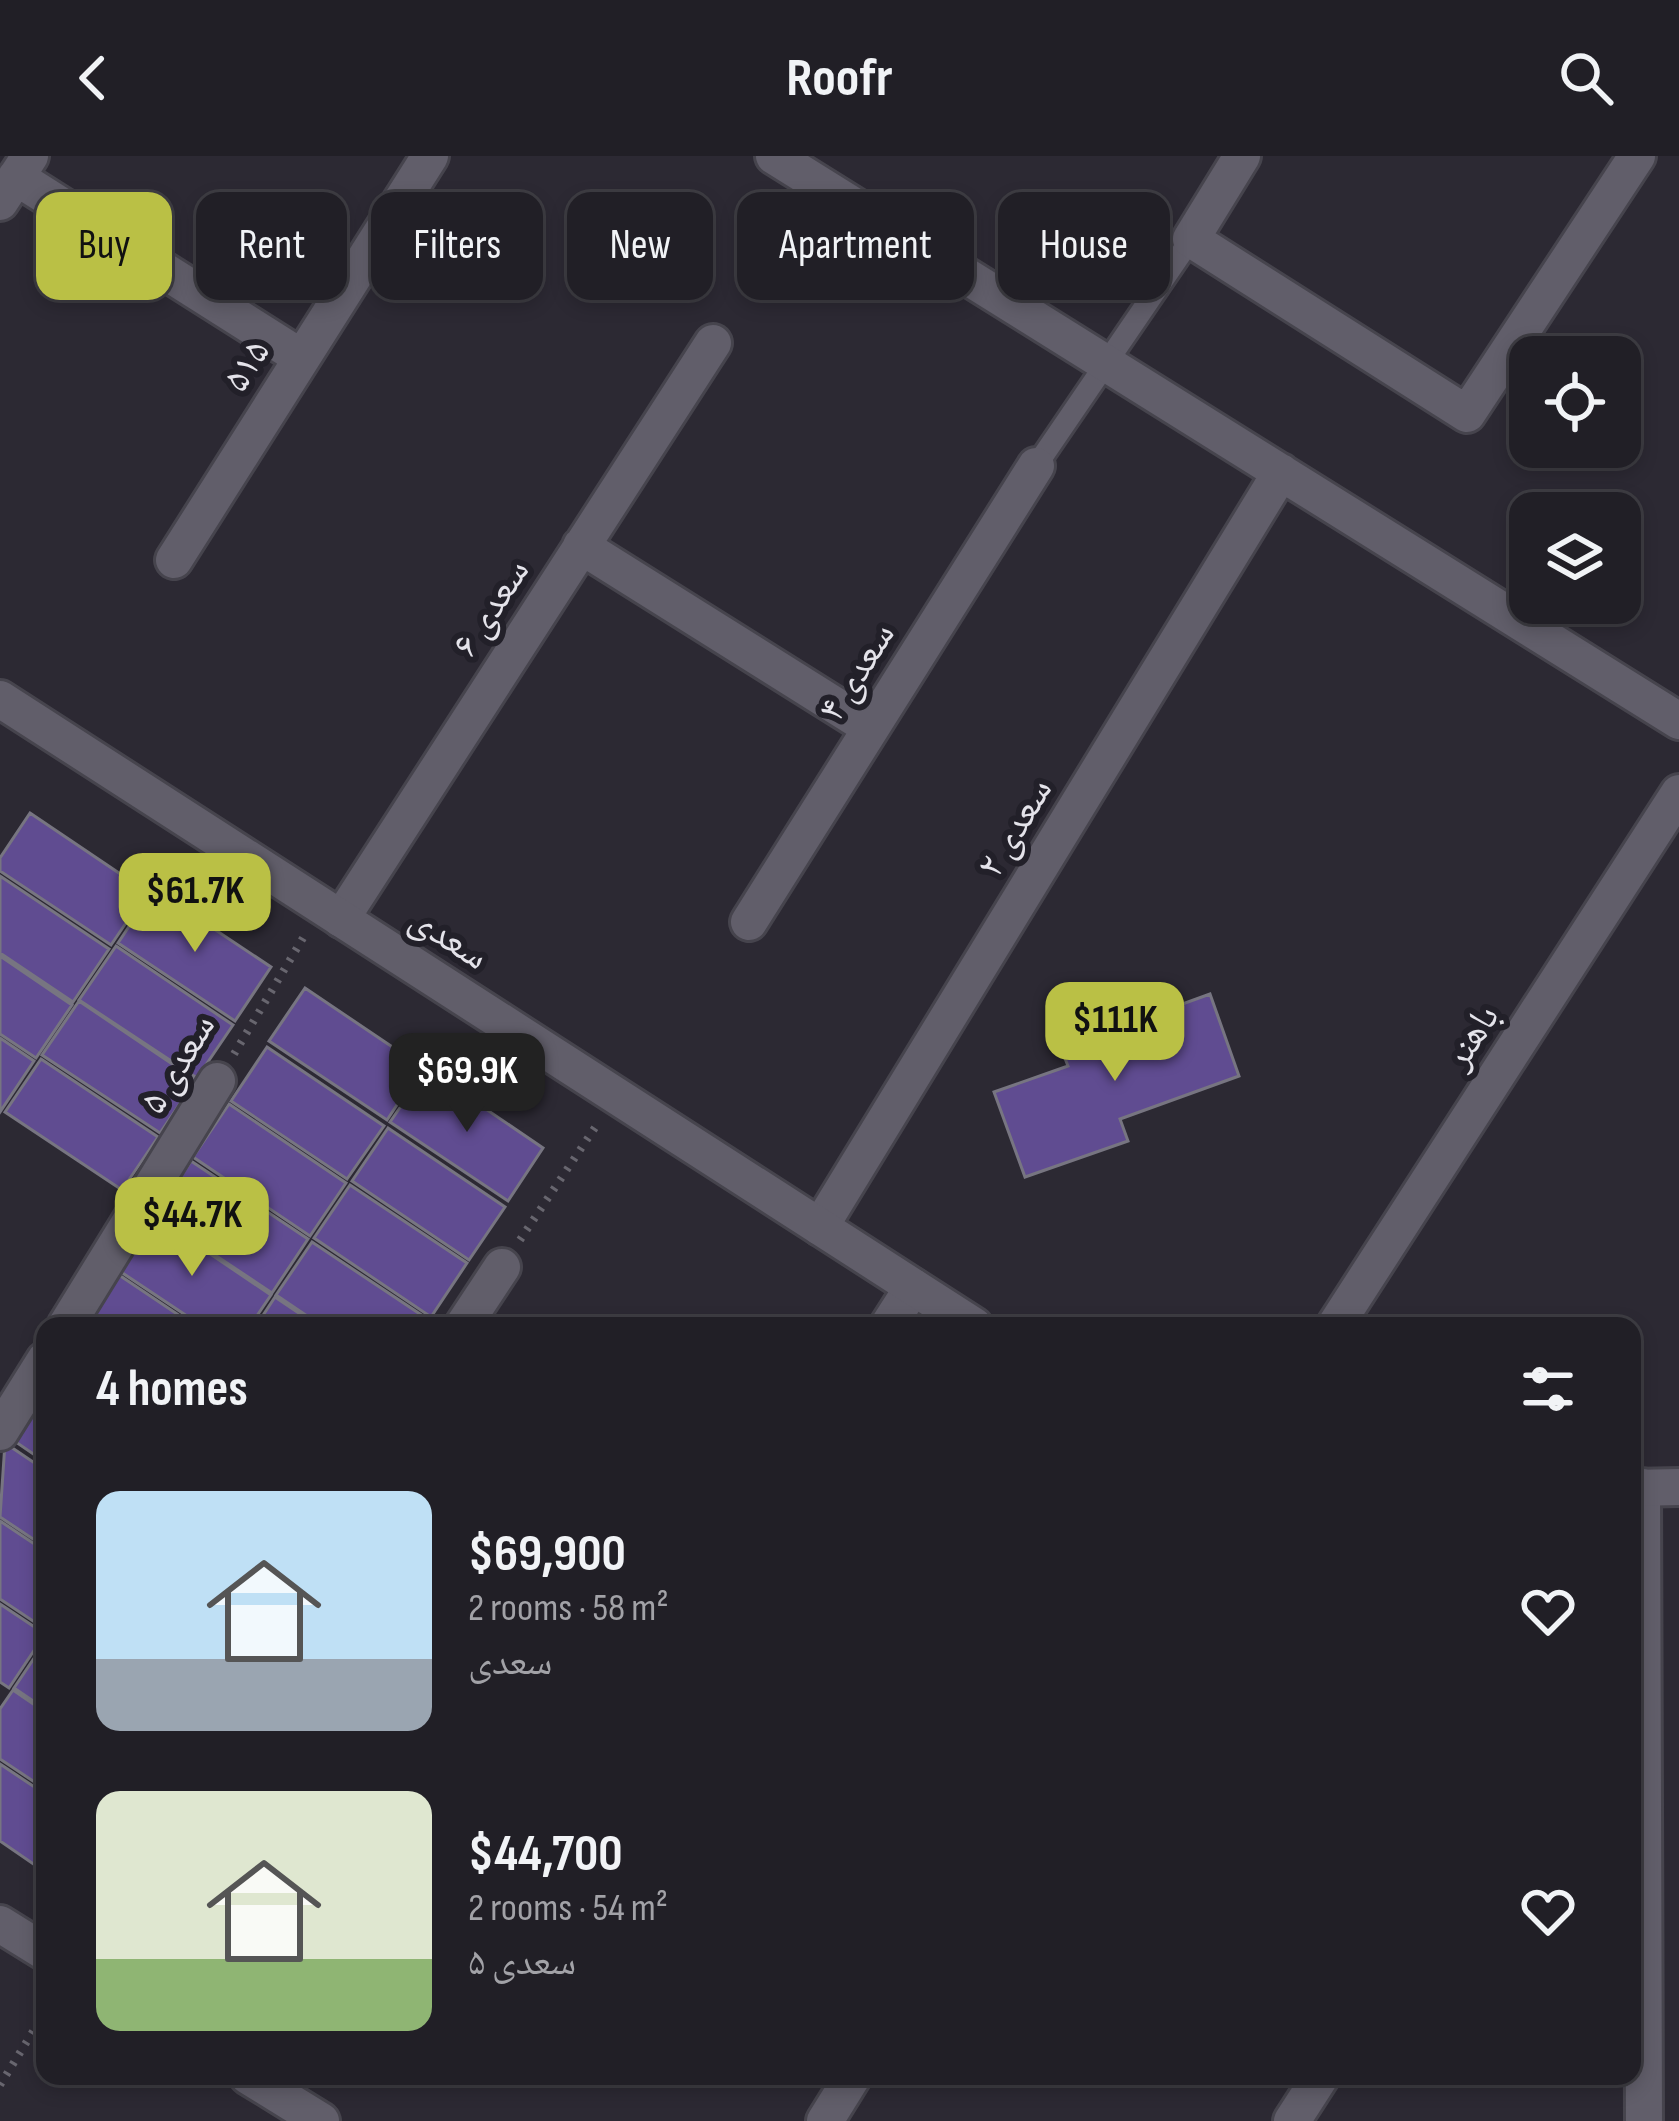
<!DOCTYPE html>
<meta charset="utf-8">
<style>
body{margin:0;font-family:"Sofia Sans Condensed","Noto Naskh Arabic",sans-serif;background:#29272e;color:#f1f3f6;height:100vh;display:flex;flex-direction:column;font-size:45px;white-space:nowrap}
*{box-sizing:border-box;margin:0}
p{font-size:39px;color:#a2a2a7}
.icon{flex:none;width:66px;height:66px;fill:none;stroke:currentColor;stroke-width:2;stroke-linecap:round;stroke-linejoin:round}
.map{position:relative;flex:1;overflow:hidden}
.sheet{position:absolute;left:36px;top:1161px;width:1605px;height:768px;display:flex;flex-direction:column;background:#211f26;border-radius:24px;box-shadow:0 6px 18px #0003,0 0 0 3px #3e3d43}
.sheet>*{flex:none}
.top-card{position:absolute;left:36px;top:36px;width:1608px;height:108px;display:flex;gap:24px}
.controls{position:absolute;left:1509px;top:180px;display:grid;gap:24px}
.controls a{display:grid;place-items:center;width:132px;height:132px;border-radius:24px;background:#211f26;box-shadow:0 6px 18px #0003,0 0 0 3px #3e3d43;font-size:60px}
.price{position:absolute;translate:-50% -102px;padding:0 27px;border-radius:24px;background:#bac045;color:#111;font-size:39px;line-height:78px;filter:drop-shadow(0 3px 6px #0008)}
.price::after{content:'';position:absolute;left:50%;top:72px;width:36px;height:27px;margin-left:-18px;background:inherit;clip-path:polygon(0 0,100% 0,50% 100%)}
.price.on{background:#222;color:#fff}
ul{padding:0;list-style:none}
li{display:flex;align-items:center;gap:36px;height:300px;padding:0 60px}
li span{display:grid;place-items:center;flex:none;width:336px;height:240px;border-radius:24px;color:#555}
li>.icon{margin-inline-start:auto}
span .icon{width:144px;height:144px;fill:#fffc;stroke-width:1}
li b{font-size:51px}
h2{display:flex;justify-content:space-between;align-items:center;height:144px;padding:0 60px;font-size:51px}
.chip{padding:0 42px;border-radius:24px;background:#211f26;box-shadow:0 6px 18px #0003,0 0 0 3px #3e3d43;font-size:42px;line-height:108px}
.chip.on{background:#bac045;color:#111}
header{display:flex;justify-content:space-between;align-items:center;height:156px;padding:0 60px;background:#211f26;font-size:54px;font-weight:700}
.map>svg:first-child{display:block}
.building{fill:#604c91;stroke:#777581;stroke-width:3}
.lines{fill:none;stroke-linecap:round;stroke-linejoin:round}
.service-casing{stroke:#46444d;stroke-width:27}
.minor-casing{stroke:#46444d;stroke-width:42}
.tertiary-casing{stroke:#46444d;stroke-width:42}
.path{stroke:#68666f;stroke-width:8;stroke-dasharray:3 9;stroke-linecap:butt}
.service{stroke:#615e6a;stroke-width:21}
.minor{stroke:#615e6a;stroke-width:36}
.tertiary{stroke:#615e6a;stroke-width:36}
.labels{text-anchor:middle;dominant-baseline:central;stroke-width:12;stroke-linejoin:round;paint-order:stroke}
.street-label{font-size:39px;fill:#e4e3ea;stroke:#222029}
</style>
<header><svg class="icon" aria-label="back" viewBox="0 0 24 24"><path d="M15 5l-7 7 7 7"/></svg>Roofr<svg class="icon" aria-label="search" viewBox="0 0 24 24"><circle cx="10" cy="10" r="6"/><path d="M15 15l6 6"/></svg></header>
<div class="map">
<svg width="1679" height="1965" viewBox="0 0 1679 1965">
<rect width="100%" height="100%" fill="#2c2933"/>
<path class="building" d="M30 657 147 736 111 789 0 715V702Z
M0 720 109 793 73 846 0 797Z
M154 733 271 811 235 865 118 787Z
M116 790 233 869 197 922 79 844Z
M0 800 72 849 36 902 0 878Z
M305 832 422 911 387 964 269 885Z
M1210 838 1239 920 1120 963 1128 985 1025 1021 994 936 1068 910 1061 892Z
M79 845 196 924 160 977 42 899Z
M0 882 34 905 0 956Z
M267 891 384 970 347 1023 231 945Z
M41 903 158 981 122 1034 5 956Z
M427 913 543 992 508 1045 390 966Z
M229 948 346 1027 310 1080 193 1001Z
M388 972 505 1051 469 1104 352 1025Z
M191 1005 308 1083 272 1137 155 1059Z
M350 1029 467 1107 431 1161 314 1082Z
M154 1060 271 1139 250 1170H202L118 1114Z
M312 1086 429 1164 425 1170H322L276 1139Z
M116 1117 195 1170H80Z
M275 1141 318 1170H256Z
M45 1228V1306L7 1280Z
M5 1287 45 1314V1391L0 1361Z
M0 1365 45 1395V1473L0 1443Z
M0 1448 45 1478 9 1532 0 1526Z
M45 1486V1553L14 1532Z
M13 1534 45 1556V1633L0 1603V1553Z
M0 1608 45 1638V1716L0 1685Z"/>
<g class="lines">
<g class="service-casing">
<path id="service" d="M1036 310 1191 83"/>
</g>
<g class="minor-casing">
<path id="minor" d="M774 0 1679 565
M1242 0 1191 83 1467 258 1637 0
M16 21 302 202
M0 46 30 0
M581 390 871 572
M174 404 430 0
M341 763 713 187
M749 766 1036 310
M820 1071 1281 316
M66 1170 217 925
M463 1170 502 1111
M888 1170 913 1131
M0 1276 45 1204
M1642 1331 1644 1965
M1292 1965 1321 1920"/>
</g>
<g class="tertiary-casing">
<path id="tertiary" d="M0 543 974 1170
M1335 1170 1679 637
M1632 1332 1679 1331
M0 1768 45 1796
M248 1920 321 1965
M825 1965 853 1920"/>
</g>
<path class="path" d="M234 898 306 777
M520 1084 598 967
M0 1929 45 1856"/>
<use href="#service" class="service"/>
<use href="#minor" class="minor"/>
<use href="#tertiary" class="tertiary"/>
</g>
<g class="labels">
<g class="street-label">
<text transform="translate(247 210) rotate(-58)">۵۱۵</text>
<text transform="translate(491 452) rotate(-57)">سعدی ۶</text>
<text transform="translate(857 516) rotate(-58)">سعدی ۴</text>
<text transform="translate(1015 672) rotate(-59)">سعدی ۲</text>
<text transform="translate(449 782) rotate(33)">سعدی</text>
<text transform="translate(1472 881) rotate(-57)">باهنر</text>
<text transform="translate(178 908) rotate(-59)">سعدی ۵</text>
</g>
</g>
</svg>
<div class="controls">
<a><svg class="icon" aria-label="locate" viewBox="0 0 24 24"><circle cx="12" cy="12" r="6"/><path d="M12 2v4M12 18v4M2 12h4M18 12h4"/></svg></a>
<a><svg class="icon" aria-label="layers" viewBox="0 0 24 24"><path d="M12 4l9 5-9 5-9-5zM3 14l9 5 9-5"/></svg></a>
</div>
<b class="price" style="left:195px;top:799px">$61.7K</b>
<b class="price" style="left:1115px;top:928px">$111K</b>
<b class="price on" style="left:467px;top:979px">$69.9K</b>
<b class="price" style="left:192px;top:1123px">$44.7K</b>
<div class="top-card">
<a class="chip on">Buy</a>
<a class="chip">Rent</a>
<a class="chip">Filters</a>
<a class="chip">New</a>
<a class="chip">Apartment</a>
<a class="chip">House</a>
</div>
<section class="sheet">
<h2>4 homes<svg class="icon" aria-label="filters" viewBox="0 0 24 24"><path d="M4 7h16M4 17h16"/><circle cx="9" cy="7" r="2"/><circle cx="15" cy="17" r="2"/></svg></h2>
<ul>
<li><span style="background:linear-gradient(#bfe0f5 70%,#9aa5b1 0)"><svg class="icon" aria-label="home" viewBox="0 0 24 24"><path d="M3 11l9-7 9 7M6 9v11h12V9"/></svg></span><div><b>$69,900</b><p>2 rooms · 58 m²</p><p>سعدی</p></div><svg class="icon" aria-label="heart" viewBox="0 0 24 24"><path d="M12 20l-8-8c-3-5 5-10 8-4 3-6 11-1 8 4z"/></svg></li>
<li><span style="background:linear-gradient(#dfe7d0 70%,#8fb573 0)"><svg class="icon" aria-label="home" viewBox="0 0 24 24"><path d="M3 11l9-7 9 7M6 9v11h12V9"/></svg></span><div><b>$44,700</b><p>2 rooms · 54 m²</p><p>سعدی ۵</p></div><svg class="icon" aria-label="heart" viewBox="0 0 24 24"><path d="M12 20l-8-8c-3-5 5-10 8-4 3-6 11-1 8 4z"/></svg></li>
</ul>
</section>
</div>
